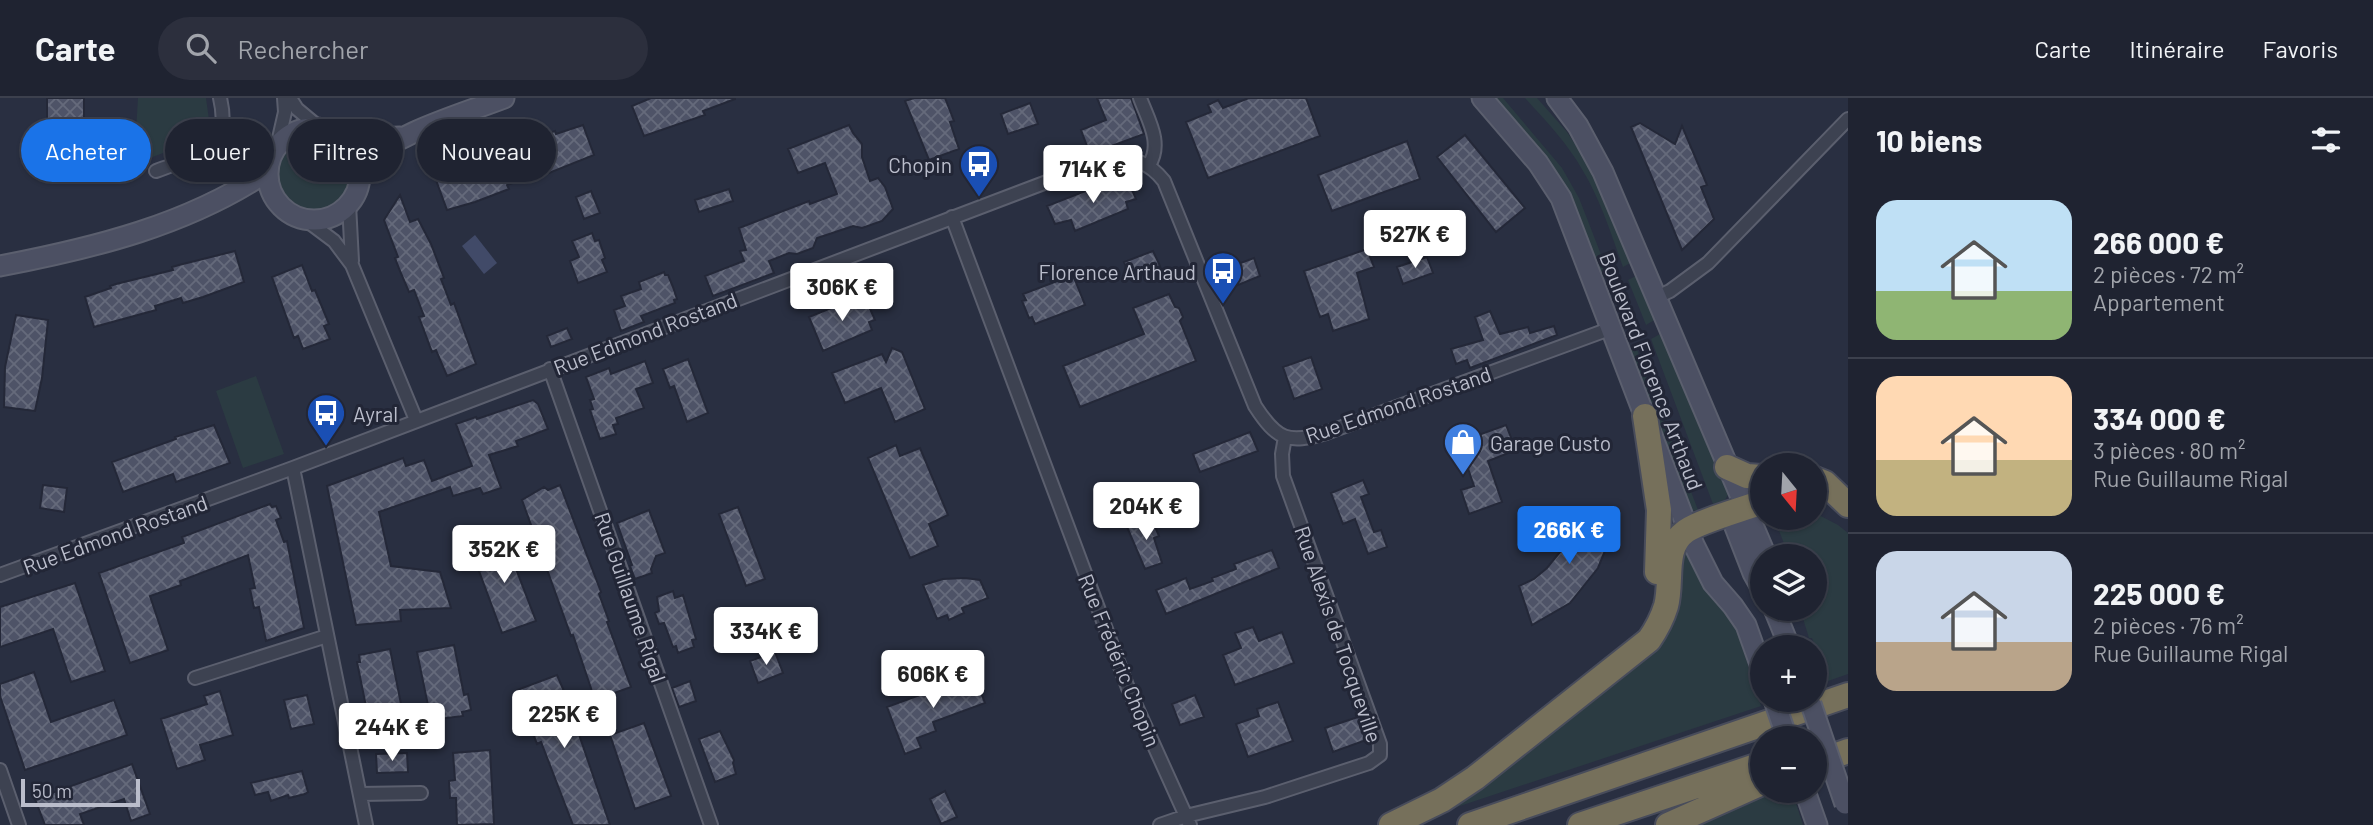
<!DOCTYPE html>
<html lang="fr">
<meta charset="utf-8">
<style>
body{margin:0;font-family:Barlow,sans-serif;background:#2c2f3d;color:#f1f3f6;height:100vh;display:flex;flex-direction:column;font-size:26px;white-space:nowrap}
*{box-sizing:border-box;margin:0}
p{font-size:23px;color:#a1a4ab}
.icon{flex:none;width:38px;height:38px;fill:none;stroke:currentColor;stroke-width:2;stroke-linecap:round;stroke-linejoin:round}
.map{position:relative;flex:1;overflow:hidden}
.drawer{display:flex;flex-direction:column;background:#1f2331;width:525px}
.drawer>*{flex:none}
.guide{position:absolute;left:21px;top:21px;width:665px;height:63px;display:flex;gap:14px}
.needle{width:46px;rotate:162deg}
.buttons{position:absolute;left:1750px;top:355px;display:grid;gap:14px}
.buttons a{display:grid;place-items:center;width:77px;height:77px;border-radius:50%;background:#1f2331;box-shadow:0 2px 5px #0004,0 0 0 2px #3c404d;font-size:35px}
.scale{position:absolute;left:21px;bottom:18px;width:119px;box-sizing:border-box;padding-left:7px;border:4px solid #babdcb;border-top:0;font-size:19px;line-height:24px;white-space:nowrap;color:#babdcb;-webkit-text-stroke:5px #222636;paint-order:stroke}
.price{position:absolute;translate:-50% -60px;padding:0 16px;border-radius:7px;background:#fff;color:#222;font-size:23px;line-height:46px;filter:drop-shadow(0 2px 4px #0008)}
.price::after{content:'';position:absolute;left:50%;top:42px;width:21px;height:16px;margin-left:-10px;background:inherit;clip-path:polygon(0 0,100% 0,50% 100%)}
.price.on{background:#1a73e8;color:#fff}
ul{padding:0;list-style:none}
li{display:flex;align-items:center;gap:21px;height:175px;padding:0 28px}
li+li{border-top:2px solid #3c404d}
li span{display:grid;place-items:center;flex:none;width:196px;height:140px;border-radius:21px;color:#555}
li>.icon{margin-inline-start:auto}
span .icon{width:84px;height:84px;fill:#fffc;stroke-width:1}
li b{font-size:30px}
h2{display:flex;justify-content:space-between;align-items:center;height:84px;padding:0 28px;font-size:30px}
.tag{padding:0 24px;border-radius:32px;background:#1f2331;box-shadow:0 2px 5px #0004,0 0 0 2px #3c404d;font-size:24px;line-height:63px}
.tag.on{background:#1a73e8;color:#fff}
header{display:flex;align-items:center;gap:42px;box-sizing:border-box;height:98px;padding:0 35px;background:#1f2331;border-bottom:2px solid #3c404d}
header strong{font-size:33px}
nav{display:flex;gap:38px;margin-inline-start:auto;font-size:24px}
.search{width:490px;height:63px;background:#2c2f3d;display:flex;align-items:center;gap:18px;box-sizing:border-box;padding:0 24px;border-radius:38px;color:#a1a4ab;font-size:26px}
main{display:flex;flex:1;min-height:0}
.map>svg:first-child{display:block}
.green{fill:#2b3b42}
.water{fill:#414a68}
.building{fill:url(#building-cross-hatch);stroke:#242838;stroke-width:2}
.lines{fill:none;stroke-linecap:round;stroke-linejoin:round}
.minor-casing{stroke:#5b5f6e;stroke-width:16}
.secondary-casing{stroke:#5b5f6e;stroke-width:23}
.motorway-casing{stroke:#484c5b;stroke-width:28}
.minor{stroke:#3d4251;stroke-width:12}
.secondary{stroke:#4c5063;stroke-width:19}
.motorway{stroke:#76705b;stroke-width:24}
.secondary-bridge-casing{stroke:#5b5f6e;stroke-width:23;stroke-linecap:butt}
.secondary-bridge{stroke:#4c5063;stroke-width:19}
.labels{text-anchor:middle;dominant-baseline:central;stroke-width:6;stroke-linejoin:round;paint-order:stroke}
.poi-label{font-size:21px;fill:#babdcb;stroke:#222636;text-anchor:end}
.street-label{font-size:21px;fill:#babdcb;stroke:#222636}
</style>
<header>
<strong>Carte</strong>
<div class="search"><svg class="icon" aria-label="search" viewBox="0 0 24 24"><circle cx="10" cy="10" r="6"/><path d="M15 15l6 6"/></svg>Rechercher</div>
<nav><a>Carte</a><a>Itinéraire</a><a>Favoris</a></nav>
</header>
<main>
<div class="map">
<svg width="1848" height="727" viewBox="0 0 1848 727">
<defs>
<pattern id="building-cross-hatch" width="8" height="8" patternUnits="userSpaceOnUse" patternTransform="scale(1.75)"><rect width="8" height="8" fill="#4e5367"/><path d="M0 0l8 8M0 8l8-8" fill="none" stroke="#656a7b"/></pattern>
</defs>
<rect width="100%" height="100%" fill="#292f41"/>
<path class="green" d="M138 0H206L210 29 200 41 134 66Z
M1492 0H1503L1562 70 1579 100 1609 177 1602 182Z
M1525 0H1537L1567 34 1588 66 1632 164 1623 169C1611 136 1601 103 1583 73 1568 46 1546 23 1525 0Z
M277 76a37 37 0 1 1 74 0a37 37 0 1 1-74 0Z
M1638 177 1656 221 1646 227 1628 182Z
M1662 235 1729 395 1725 402 1713 406 1651 241Z
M1636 249 1698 412 1689 413 1628 253Z
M256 278 284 356 243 370 216 293Z
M1815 415 1838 427 1848 435V576L1828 583 1812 540H1809L1800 511H1815V458H1789L1774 420H1815Z
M1685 449 1736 529 1761 608 1442 714 1641 563Z
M1776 693H1792L1803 727H1688L1722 711Z"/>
<path class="water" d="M475 137 497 165 484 176 462 148Z"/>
<path class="building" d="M47 0H84V28H75L76 58H81V71H43L42 29H47Z
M651 0H735V1L703 13 705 17 644 38 632 8Z
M914 0H945L954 23 950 24 959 51 929 62 905 3Z
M1097 0H1131L1144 36 1090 56 1081 32 1106 22Z
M1249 0H1306L1320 38 1208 80 1186 24 1211 14 1208 7 1218 2 1223 10Z
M1030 5 1038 26 1008 36 1001 16Z
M1640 25 1675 46 1682 28 1707 87 1701 89 1714 121 1682 152 1631 29Z
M583 27 594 57 534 81 533 78 507 87 509 91 475 104 447 112 436 82 462 71 461 69 470 65 495 56 497 61 522 49 521 46 535 40 555 33 556 36Z
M849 27 853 35 862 46V59L870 83 878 80 885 89 893 111 882 123 862 130 853 128 817 140 813 150 797 156 789 155 769 163 774 175 713 198 705 178 744 163 740 153 746 152 739 130 809 103 810 106 837 96 825 65 798 75 788 51Z
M1465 37 1525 110 1496 134 1437 59Z
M1407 43 1420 81 1332 113 1318 77Z
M1116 81 1118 87 1128 82 1136 101 1126 104 1128 111 1075 133 1071 122 1055 126 1047 108Z
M729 91 733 103 699 114 695 102Z
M591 93 600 115 584 121 576 99Z
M400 97 410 124 418 121 431 146 444 180 441 181 451 207 454 205 476 266 447 278 436 252 432 254 419 219 424 218 414 192 409 194 400 173 395 160 398 159 384 122Z
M592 135 595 143 599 142 605 160 602 162 607 174 578 185 570 163 579 159 572 143Z
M1367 151 1374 169 1357 175 1369 221 1333 233 1328 216 1320 219 1304 173Z
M235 153 244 184 203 199 183 205 181 200 155 208 156 212 94 229 85 199 111 190 110 188 116 186 173 172 172 169 179 167Z
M1153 153 1160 168 1131 182 1124 164Z
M1427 159 1433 175 1403 186 1397 169Z
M1254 160 1260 178 1221 194 1213 175Z
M302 167 312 193 315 192 329 226 324 228 330 241 303 251 298 238 294 240 272 179Z
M664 174 665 177H668L673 189 677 201 674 202 675 205 641 218 644 224 621 233 614 212 625 208 621 198 641 191 639 184Z
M1073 177 1085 207 1035 226 1032 219 1029 220 1022 203 1026 202 1023 196Z
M1169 196 1175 209 1179 210 1183 219 1180 223 1196 263 1080 309 1063 268 1144 236 1133 210Z
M858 199 861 206 867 204 875 222 869 224 872 232 823 253 809 219Z
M1490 213 1500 236 1528 229 1530 235 1554 228 1557 237 1470 270 1467 262 1456 266 1451 251 1483 242 1475 219Z
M16 217 48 222 42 280 35 313 4 309 5 269Z
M567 230 572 241 551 249 547 238Z
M892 250 902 254 925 311 895 324 881 290 845 305 832 275 882 256 886 264Z
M1311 259 1322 291 1294 301 1283 269Z
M688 261 708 315 687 324 674 288 670 290 663 271Z
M645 263 653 285 636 291 644 310 616 320 618 326 613 327 616 336 600 341 590 312 593 311 590 302 594 301 586 279 609 270 611 276Z
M533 302 538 306 548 331 516 343 518 348 489 357 501 390 483 396 480 390 453 398 450 389 379 414 391 468 440 474 451 510 400 512 401 523 356 527 327 388 403 360 406 368 424 362 432 383 472 368 456 326 476 319 477 321Z
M214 327 230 365 176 384 173 376 123 394 112 364 176 341 175 339Z
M1506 327 1516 352 1488 363 1502 404 1469 416 1461 392 1474 388 1459 344Z
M1250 334 1258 353 1200 374 1193 356Z
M896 347 900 358 920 350 948 417 929 426 938 448 910 460 868 360Z
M1363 382 1369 396 1361 399 1374 434 1381 432 1387 449 1368 456 1355 421 1343 426 1331 395Z
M43 387 67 390 64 414 40 410Z
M560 387 601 494 599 496 609 523 607 524 631 589 595 602 573 537 571 538 522 402 544 389 548 392Z
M270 406 272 409 276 408 281 420 276 422 284 444 287 443 304 530 266 543 259 509 254 510 250 491 255 490 248 457 180 483 181 487 150 498 168 552 130 565 99 475 184 445 182 439Z
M738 409 765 481 746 488 719 416Z
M649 412 665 455 656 458 651 471 652 475 635 481 630 468 632 467 617 425Z
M1571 414 1613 415 1609 443 1598 470 1570 505 1532 527 1519 488 1534 481 1547 470 1564 449Z
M1151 419 1159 438 1154 440 1162 465 1145 471 1127 429Z
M503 437 536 523 502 535 479 473 482 472 475 447Z
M1272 452 1279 470 1166 516 1156 492 1186 480 1190 491 1213 483 1212 480 1236 471 1234 466Z
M965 480 980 482 988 500 962 510 964 515 949 522 947 517 937 521 923 487 943 481Z
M75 485 105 573 71 584 53 531 0 549V509Z
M673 493 675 500 683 497 696 541 692 542 694 549 678 555 676 548 673 549 664 525 659 526 655 515 659 513 657 499Z
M1253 529 1259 543 1282 534 1294 565 1235 587 1223 557 1241 550 1235 535Z
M454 547 464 597 468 596 471 612 462 614 463 618 431 622 417 554Z
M390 551 405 626 371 633 357 564H360L359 557Z
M775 554 783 575 758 585 750 563Z
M34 574 51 624 114 602 127 637 25 672 0 598V586Z
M557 577 575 619H573L610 727H573L541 644 537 646 517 592Z
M974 577 985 605 933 624 936 633 917 640 921 650 905 656 887 609Z
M690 583 696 603 679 609 672 590Z
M220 593 233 637 200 647 205 662 177 671 161 621 207 606 204 598Z
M307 597 314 626 291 631 284 602Z
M1195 597 1204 619 1180 627 1172 606Z
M1278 604 1293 643 1248 659 1236 626 1259 618 1257 611Z
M1361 618 1369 641 1333 654 1325 630Z
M644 625 671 698 635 711 610 637Z
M720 633 734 662 733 665 736 676 715 684 699 641Z
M490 652 494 726 457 727 456 700H450L449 683 455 682 453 655Z
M407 655 408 674 377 675 376 656Z
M132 666 150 716 131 723 124 701 80 716 84 727H45L35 701Z
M302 673 308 694 305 696 289 700 288 697 271 703 268 694 255 697 251 685Z
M945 693 957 719 941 726 930 701Z"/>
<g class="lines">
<g class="minor-casing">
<path id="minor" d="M290 0 297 11 321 31
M1140 0C1148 22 1163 45 1149 67
M277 49 285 14 284 0
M156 73C198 57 233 55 220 0
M349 106 352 163
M952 119 1128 590 1190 727
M306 122 334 143 352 167 416 322
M1657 199 1670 193 1708 165 1848 21
M550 271 711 727
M293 370 366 727
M0 477 293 370 1110 60C1134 60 1149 64 1164 83L1255 308C1277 342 1288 346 1326 335L1612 230
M195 580 327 538
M0 672 19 727
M360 696 421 695
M1160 727 1186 718 1265 699 1369 665 1380 657V646L1283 378 1282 356 1285 339"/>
</g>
<g class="secondary-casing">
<path id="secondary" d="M1482 0 1538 65 1561 100 1694 447 1713 485 1733 508 1746 527 1762 572
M1557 0 1578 28 1603 74 1766 458
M268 76a46 46 0 1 1 92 0a46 46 0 1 1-92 0Z
M343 41 400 39
M359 68C401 33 454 19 504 0
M0 168C94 150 188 127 268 73
M1730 416 1753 475 1762 491
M1774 511 1790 550
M1805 693 1817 727"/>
</g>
<g class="motorway-casing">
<path id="motorway" d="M1645 318 1659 412 1657 474
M1727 369 1747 378 1762 379
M1815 381 1825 385 1848 407
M1815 665 1848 653
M1391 727 1442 702 1475 680 1649 542C1656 532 1662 521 1666 508 1673 483 1662 450 1686 433 1700 423 1744 411 1762 404
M1470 727 1848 597
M1580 727 1762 666
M1668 727 1762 685"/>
</g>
<use href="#minor" class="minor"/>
<use href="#secondary" class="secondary"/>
<use href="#motorway" class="motorway"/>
<g class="secondary-bridge-casing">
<path id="secondary-bridge" d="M1774 602 1787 640
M1811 606 1845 706"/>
</g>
<use href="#secondary-bridge" class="secondary-bridge"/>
</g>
<defs>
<g id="bus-pin" transform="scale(2.0125)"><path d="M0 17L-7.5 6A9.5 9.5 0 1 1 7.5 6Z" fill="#1a4fb4" stroke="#222636"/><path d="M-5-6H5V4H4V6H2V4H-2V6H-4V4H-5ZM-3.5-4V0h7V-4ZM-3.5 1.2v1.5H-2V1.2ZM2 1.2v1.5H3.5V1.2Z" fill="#fff"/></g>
<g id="shop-pin" transform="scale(2.0125)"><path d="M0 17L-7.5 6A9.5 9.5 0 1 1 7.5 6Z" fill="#3f7fe0" stroke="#222636"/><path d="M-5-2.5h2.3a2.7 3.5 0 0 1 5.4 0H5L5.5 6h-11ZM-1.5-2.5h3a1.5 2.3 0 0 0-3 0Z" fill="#fff"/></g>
</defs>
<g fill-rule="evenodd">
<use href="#bus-pin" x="979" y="66"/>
<use href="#bus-pin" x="1223" y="173"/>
<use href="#bus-pin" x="326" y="315"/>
<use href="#shop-pin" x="1463" y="344"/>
</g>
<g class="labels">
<g class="poi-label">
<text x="952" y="66">Chopin</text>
<text x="1196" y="173">Florence Arthaud</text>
<text x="353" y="315" text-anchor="start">Ayral</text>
<text x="1490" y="344" text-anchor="start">Garage Custo</text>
</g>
<g class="street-label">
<text transform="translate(645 235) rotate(-21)">Rue Edmond Rostand</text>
<text transform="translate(1652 273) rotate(69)">Boulevard Florence Arthaud</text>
<text transform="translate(1398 306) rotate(-19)">Rue Edmond Rostand</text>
<text transform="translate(115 436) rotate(-20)">Rue Edmond Rostand</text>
<text transform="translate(631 499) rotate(71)">Rue Guillaume Rigal</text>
<text transform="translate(1339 536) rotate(71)">Rue Alexis de Tocqueville</text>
<text transform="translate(1120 562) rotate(68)">Rue Frédéric Chopin</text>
</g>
</g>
</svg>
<div class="buttons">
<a><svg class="needle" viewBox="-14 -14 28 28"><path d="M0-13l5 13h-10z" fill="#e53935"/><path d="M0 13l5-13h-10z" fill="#a1a4ab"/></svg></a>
<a><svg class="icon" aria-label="layers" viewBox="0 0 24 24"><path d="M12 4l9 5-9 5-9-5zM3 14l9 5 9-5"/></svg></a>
<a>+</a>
<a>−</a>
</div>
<div class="scale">50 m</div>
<b class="price" style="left:1093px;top:107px">714K €</b>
<b class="price" style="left:1415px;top:172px">527K €</b>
<b class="price" style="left:842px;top:225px">306K €</b>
<b class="price" style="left:1146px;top:444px">204K €</b>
<b class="price on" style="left:1569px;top:468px">266K €</b>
<b class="price" style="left:504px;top:487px">352K €</b>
<b class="price" style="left:766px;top:569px">334K €</b>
<b class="price" style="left:933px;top:612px">606K €</b>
<b class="price" style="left:564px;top:652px">225K €</b>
<b class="price" style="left:392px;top:665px">244K €</b>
<div class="guide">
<a class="tag on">Acheter</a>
<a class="tag">Louer</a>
<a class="tag">Filtres</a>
<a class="tag">Nouveau</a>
</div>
</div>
<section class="drawer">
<h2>10 biens<svg class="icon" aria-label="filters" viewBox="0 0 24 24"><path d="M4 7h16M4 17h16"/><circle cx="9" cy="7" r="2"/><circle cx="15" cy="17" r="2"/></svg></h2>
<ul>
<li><span style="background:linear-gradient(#bfe0f5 65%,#8fb573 0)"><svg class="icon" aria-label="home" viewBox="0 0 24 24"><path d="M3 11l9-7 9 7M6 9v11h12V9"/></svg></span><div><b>266 000 €</b><p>2 pièces · 72 m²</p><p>Appartement</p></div></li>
<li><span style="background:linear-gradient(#ffd9b3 60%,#c2b280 0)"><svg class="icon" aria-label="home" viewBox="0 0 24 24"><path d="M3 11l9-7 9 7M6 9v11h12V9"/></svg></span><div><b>334 000 €</b><p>3 pièces · 80 m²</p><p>Rue Guillaume Rigal</p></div></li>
<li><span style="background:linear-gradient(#c9d6e8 65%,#b9a48a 0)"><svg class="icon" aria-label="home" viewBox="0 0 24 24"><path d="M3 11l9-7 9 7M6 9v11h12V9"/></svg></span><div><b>225 000 €</b><p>2 pièces · 76 m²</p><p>Rue Guillaume Rigal</p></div></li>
</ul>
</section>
</main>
